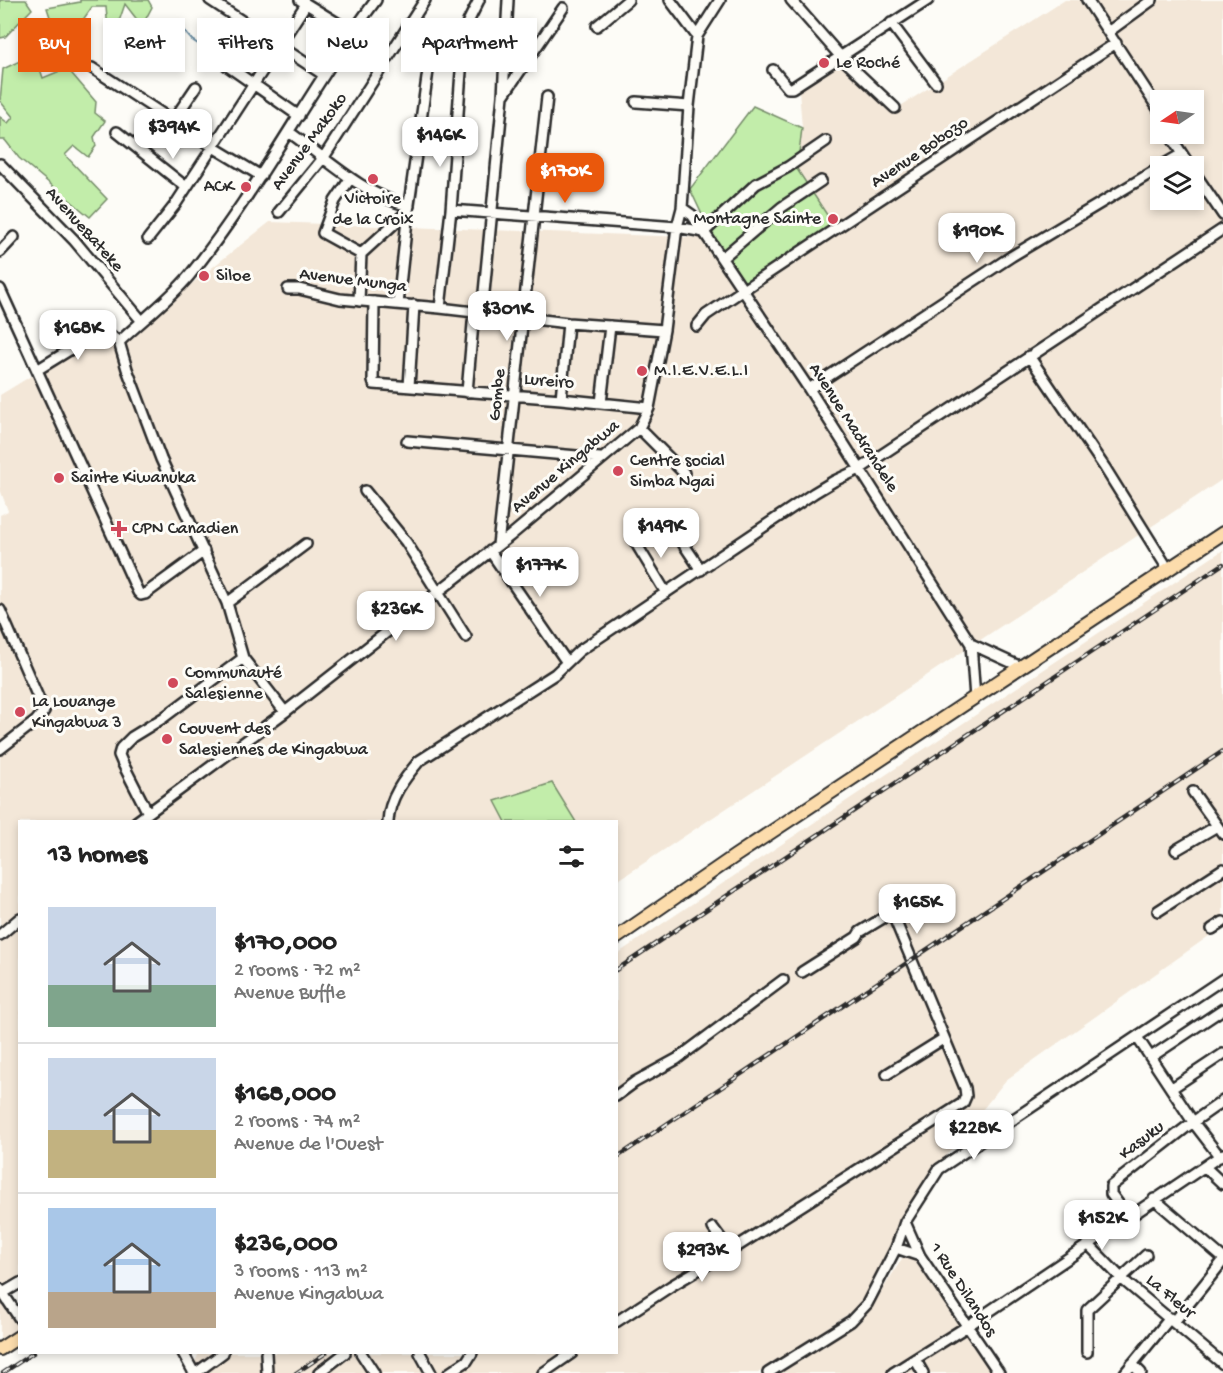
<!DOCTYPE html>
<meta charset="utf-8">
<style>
body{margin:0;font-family:"Gochi Hand",sans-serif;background:#f6f6f6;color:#222;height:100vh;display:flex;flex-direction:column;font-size:22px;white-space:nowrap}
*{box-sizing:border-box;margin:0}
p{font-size:20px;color:#767676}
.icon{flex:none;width:33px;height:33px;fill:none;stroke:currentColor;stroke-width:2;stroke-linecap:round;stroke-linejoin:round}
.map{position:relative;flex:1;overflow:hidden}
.side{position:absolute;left:18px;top:820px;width:600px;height:534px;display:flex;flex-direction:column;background:#fff;border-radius:0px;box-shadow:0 3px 9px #0003}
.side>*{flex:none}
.banner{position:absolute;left:18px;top:18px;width:600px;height:54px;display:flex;gap:12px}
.needle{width:39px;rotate:257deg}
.tools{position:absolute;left:1150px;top:90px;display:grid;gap:12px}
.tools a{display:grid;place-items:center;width:54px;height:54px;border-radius:0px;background:#fff;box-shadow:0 3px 9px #0003;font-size:30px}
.price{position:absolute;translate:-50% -51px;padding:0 14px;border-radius:12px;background:#fff;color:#222;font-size:20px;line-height:39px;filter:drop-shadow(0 2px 3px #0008)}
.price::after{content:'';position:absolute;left:50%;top:36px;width:18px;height:14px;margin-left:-9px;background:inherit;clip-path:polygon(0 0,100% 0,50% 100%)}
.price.active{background:#ea580c;color:#fff}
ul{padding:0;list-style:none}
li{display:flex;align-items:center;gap:18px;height:150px;padding:0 30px}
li+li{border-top:2px solid #e0e0e0}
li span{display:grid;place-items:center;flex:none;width:168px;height:120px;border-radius:0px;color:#555}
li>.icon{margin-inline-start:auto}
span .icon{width:72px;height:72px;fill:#fffc;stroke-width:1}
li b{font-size:26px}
h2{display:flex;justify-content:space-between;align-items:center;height:72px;padding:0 30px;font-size:26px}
.chip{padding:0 21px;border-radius:0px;background:#fff;box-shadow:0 3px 9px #0003;font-size:21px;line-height:54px}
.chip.active{background:#ea580c;color:#fff}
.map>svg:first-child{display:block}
.built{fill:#f3e7d8;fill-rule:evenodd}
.green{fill:#c2edaa;stroke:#768c6a;stroke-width:1.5}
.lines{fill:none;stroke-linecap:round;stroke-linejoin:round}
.stream{stroke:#698ca2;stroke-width:2}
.minor-casing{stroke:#2b2b2b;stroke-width:14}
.major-casing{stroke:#2b2b2b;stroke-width:16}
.minor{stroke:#fdfcf7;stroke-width:9}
.major{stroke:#fcdcac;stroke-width:12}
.rail-casing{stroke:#2b2b2b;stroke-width:4.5}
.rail{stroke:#fdfcf7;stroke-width:2;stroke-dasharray:7;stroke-linecap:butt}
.poi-dot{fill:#d1495b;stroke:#fdfcf7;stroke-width:2}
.labels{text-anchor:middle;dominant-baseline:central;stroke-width:6;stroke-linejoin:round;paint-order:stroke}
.poi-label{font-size:18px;fill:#2b2b2b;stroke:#fdfcf7;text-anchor:start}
.street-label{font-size:18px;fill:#2b2b2b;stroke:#fdfcf7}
</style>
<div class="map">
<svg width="1223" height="1373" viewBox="0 0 1223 1373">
<rect width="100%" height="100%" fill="#fdfcf7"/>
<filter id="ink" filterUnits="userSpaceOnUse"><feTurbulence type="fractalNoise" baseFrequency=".0167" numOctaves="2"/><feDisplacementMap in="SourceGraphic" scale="12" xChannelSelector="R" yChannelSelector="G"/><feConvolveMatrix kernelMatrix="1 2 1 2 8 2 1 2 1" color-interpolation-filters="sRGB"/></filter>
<g filter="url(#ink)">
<path class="built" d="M1065 0H1223V479L617 881 616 822H20V1276L0 1289 19 1318 20 1327 0 1340V515L8 511 0 489V395L98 335 115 344 270 222 713 238 832 224 797 169 802 128 799 90 841 57 893 111ZM1161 100H1194V134H1161ZM1161 166H1194V200H1161Z
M1223 550V926L1006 1080 937 1167 859 1307 758 1373H190L199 1353H616L617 954Z
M913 1241 997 1373H779L868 1313Z"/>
<path class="green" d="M0 0H26L32 9 5 37 0 38Z
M80 0H148L152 7 142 26 125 4 115 33 108 30 106 7H92L75 31 51 20 47 8 80 2Z
M39 42 56 52 40 69 43 78 67 68 96 102 95 113 105 121 94 137 96 146 88 157 74 146 65 155 107 199 90 217 19 158 5 140H0V117L8 123 13 117 0 101 3 69 20 61 27 47Z
M753 106 802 128 797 169 833 224 743 284 713 238 690 189Z
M552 783 576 822H506L495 801Z"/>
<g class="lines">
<path class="stream" d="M177 23 192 40 218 57
M224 58 239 68"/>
<g class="minor-casing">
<path id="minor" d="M210 0 324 75
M300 0 352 32
M670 0 697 36
M791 0 841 57 895 108
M1087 0 1161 113
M891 23 936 83
M597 26 628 0
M1108 32 1152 0
M219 60 299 116
M92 68 213 147 261 176
M773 70 788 88H792L928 0
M503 96 563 8
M636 102 689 106
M173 121 196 87
M117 132 186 187
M289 132C327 159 363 195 409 206
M1169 134 1190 166
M0 164 74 240 141 320
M1161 166 1182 154
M1194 172 1223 215
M350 179 335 201 323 233 361 254
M682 208 692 215 704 232 809 389 971 644 975 698
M451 210 677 227 704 232
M279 212 324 157 425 0
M704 232 756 184 788 167 826 141
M148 239 175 205 306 4
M0 252 14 237
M722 258 782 207 821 181
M0 289 138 592 141 595 145 594 204 551
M288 289H299L340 299 440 308 568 323 664 330
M359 301 361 254 408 211
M374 302 373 381 374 384 561 399 649 408
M398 304 408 211 428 71
M440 308 451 210 464 30 479 0
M482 313 503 96 508 0
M697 326 706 315 743 290 1116 43
M119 342C142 320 168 301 189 276 259 190 309 89 376 0
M1029 356 1105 468 1168 569
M37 370 102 330H104L119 342 127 369 161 459 227 603 243 658 285 712
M409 387 414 305
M809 389 1012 256 1161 167
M467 392 474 312
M561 399 568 323
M601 403 610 326
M639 428 684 473
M407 441 600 458
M365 491 406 542 466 637
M672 527 701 570
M634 540 666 593
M498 545 547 97
M490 551 566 661
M227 603 306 544
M0 610 44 711 36 721 0 749
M971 644 1019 666
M1193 792 1223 834
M148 813 122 762 119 755 121 748 132 737 163 718 243 658
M136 822 285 712 438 592 510 536 639 428 649 408 664 330 677 227 682 208 689 106 697 36 720 0
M388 822C389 798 404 779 419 761L555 674 579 651 814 493 834 481 860 469 1223 229
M1176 850 1217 826
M1158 911 1223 869
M1212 929 1223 922
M0 935 20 918
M1137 1037 1193 1122 1220 1157
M1151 1057 1223 1009
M887 1074 943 1039
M1172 1088 1223 1054
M616 1096 635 1082 677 1059 783 980
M1205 1167 1223 1184
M1154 1199 1223 1258
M1128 1217 1111 1194V1186L1193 1122 1223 1101
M905 1222 920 1256 999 1373
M1088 1244 1122 1279 1223 1364
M896 1248 920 1256
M730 1251 963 1103 966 1096 965 1088 893 915H888L860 932 857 937 802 972
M0 1289 20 1319
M3 1293 20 1283
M616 1322 671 1286 730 1251 713 1228
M1174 1322 1223 1261
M1087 1352V1310L1146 1255
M183 1353 194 1373
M266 1353 267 1373
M361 1353 374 1373
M420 1353 431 1373
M915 1359 923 1373
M1132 1364 1141 1373
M196 1373 223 1353
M319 1373 345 1353
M449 1373 467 1361 472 1353
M543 1373 572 1353
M768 1373 851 1321 867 1304 896 1248 905 1222 939 1169 1223 979
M893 1373 966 1327 1223 1154
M1125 1373 1170 1318"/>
</g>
<g class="major-casing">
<path id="major" d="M616 938 735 856 1223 533
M0 1349 20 1336"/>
</g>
<use href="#minor" class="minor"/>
<use href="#major" class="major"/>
<g class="rail-casing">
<path id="rail" d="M616 970 1223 564
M616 1158 1223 751
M3 1373 33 1353
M296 1373 326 1353"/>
</g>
<use href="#rail" class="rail"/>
</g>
</g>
<g class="poi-dot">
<circle cx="824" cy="63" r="6"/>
<circle cx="373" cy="179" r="6"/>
<circle cx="246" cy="187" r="6"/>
<circle cx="833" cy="219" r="6"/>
<circle cx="204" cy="276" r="6"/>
<circle cx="642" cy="371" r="6"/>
<circle cx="618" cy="471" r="6"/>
<circle cx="59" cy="478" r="6"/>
<path d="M116 520h6v6h6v6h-6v6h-6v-6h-6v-6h6z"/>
<circle cx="173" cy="683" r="6"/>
<circle cx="20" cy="712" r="6"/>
<circle cx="167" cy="739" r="6"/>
</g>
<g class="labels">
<g class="poi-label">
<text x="836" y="63">Le Roché</text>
<text x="234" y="187" text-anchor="end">ACK</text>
<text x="373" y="199" text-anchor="middle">Victoire<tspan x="373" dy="21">de la Croix</tspan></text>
<text x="821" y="219" text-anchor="end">Montagne Sainte</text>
<text x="216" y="276">Siloe</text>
<text x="654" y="371">M.I.E.V.E.L.I</text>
<text x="630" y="461">Centre social<tspan x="630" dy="21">Simba Ngai</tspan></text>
<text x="71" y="478">Sainte Kiwanuka</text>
<text x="132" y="529">CPN Canadien</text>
<text x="185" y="673">Communauté<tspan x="185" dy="21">Salesienne</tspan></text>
<text x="32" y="702">La Louange<tspan x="32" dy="21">Kingabwa 3</tspan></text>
<text x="179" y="729">Couvent des<tspan x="179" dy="21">Salesiennes de Kingabwa</tspan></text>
</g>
<g class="street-label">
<text transform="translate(310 142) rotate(-54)">Avenue Makoko</text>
<text transform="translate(920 153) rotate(-34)">Avenue Bobozo</text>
<text transform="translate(84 230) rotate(48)">AvenueBateke</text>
<text transform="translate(353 281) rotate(7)">Avenue Munga</text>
<text transform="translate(549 382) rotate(5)">Lureiro</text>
<text transform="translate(498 395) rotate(-84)">Gombe</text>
<text transform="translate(853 428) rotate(57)">Avenue Madrandele</text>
<text transform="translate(566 467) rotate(-40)">Avenue Kingabwa</text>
<text transform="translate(1142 1141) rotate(-38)">Kasuku</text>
<text transform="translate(963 1290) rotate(57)">1 Rue Dilandos</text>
<text transform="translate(1170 1297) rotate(40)">La Fleur</text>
</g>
</g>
</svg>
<div class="tools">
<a><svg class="needle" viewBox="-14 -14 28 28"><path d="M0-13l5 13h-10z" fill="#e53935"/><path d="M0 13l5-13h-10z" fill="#767676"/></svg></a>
<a><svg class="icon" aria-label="layers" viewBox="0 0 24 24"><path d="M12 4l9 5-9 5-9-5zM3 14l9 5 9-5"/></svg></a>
</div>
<b class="price" style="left:173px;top:160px">$394K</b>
<b class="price" style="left:440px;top:168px">$146K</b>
<b class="price active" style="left:565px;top:204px">$170K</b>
<b class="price" style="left:977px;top:264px">$190K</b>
<b class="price" style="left:507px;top:342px">$301K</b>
<b class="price" style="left:78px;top:361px">$168K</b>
<b class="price" style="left:661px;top:559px">$149K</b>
<b class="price" style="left:540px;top:598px">$177K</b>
<b class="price" style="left:396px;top:642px">$236K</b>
<b class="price" style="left:917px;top:935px">$165K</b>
<b class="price" style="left:974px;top:1161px">$228K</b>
<b class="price" style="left:1102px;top:1251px">$152K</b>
<b class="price" style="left:702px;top:1283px">$293K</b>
<div class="banner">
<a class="chip active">Buy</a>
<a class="chip">Rent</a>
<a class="chip">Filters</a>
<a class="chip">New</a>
<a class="chip">Apartment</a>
</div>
<section class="side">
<h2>13 homes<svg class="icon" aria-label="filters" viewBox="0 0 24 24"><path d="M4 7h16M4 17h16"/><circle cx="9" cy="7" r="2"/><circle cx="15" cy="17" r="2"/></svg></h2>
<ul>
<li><span style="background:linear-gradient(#c9d6e8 65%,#7fa58c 0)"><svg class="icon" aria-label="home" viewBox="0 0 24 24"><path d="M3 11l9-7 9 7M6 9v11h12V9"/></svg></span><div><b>$170,000</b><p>2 rooms · 72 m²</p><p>Avenue Buffle</p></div></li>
<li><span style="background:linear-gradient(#c9d6e8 60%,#c2b280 0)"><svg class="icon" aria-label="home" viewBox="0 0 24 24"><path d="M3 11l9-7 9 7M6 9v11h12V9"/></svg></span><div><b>$168,000</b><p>2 rooms · 74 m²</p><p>Avenue de l'Ouest</p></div></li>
<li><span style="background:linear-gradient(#a9c7e8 70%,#b9a48a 0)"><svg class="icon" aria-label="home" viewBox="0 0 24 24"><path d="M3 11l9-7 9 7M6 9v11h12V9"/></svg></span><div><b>$236,000</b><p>3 rooms · 113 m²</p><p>Avenue Kingabwa</p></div></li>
</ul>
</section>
</div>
